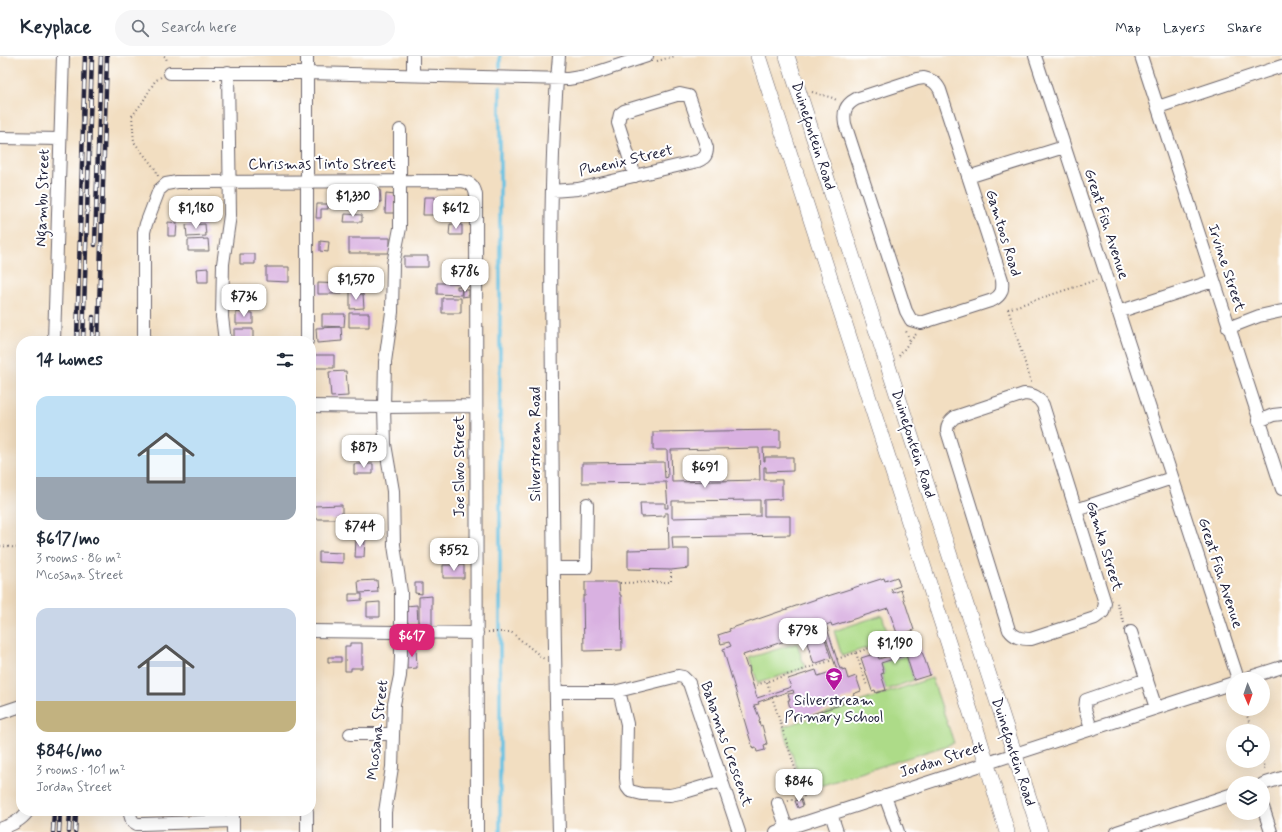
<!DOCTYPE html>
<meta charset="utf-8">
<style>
body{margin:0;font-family:Mynerve,sans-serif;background:#f6f6f7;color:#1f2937;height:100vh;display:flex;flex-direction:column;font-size:15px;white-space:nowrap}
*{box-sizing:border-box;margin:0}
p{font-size:13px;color:#747a83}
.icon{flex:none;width:22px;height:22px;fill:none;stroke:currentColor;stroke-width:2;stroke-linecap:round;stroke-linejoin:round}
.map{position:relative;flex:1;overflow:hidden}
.sheet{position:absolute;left:16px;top:280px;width:300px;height:480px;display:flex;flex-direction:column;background:#fff;border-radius:16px;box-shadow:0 4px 16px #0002}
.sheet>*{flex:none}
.needle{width:26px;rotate:178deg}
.fabs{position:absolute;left:1226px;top:616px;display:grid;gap:8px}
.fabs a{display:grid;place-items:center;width:44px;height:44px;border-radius:50%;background:#fff;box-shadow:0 4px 16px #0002;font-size:20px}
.price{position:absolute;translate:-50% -34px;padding:0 9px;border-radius:8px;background:#fff;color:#222;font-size:13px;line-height:26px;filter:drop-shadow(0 1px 2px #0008)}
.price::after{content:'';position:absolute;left:50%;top:24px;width:12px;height:9px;margin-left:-6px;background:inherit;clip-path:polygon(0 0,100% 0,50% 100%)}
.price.on{background:#db2777;color:#fff}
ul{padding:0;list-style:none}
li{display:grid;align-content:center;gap:8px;height:212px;padding:0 20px}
li span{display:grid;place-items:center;height:124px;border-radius:12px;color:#555}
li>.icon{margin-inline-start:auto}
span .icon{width:72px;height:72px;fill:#fffc;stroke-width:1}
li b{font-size:17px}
h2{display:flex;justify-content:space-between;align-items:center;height:48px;padding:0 20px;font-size:17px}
header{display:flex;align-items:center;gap:24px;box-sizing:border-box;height:56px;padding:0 20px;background:#fff;border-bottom:1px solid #e0e1e3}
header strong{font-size:19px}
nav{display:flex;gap:22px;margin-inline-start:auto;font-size:14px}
.search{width:280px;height:36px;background:#f6f6f7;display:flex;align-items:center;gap:10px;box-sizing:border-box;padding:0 14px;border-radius:22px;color:#747a83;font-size:15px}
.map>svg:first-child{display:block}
.green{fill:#addb88;stroke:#687e62}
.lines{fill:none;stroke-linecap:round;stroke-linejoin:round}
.stream{stroke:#65c1e3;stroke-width:3.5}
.building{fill:#d9b1e1;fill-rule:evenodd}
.minor-casing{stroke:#6b646a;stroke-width:14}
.major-casing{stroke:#6b646a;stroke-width:16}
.path{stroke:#6b646a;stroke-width:2;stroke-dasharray:1 3;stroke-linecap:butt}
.minor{stroke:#fff;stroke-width:12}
.major{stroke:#fff;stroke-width:15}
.rail-casing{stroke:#22223b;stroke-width:4.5}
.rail{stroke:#fff;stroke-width:3;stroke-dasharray:9;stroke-linecap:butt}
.labels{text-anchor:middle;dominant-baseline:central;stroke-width:4;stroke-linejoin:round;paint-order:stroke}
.street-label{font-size:15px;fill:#22223b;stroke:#fff}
.poi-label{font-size:15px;fill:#22223b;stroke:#fff}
</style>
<header>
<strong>Keyplace</strong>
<div class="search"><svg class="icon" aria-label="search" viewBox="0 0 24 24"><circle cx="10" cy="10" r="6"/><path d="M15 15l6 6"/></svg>Search here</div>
<nav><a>Map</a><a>Layers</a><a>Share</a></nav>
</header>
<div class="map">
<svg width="1282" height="776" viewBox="0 0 1282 776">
<rect width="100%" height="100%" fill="#fff"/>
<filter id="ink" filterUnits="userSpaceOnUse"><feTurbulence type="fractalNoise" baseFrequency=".025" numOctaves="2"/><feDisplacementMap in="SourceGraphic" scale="8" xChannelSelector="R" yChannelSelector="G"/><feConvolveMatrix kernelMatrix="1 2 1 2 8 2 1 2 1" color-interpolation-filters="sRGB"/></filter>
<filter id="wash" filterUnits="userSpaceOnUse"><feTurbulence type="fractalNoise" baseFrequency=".012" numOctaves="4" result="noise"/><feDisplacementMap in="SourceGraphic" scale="16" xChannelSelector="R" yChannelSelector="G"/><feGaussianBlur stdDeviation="0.9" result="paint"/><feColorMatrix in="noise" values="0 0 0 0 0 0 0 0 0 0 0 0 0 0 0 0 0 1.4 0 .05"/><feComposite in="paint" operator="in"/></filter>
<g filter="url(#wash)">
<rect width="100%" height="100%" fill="#f2dec1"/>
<path class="green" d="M882 559 890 584 842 600 834 575Z
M797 587 805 612 758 627 749 602Z
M906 599 914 624 886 634 881 618 884 617 881 607Z
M932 622 954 687 804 735 783 671Z"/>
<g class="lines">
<path class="stream" d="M500 11V0
M500 776V31"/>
</g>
<g id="blocks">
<path class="building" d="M380 134 381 146H373L372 135Z
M386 138 395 139 394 157H385Z
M346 140H359V153H347Z
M424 141H435V159H423Z
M317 148H328V153H321V162H316Z
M345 158 362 159V166H344Z
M168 166 177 167 176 180H168Z
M205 168 206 180 187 181 186 169Z
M450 168 462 169V179H449Z
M349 182H390V197H349Z
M208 183 209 195H188V184Z
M320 185 329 186 328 196 320 195Z
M240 198H255V208H240Z
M404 200H428V211H404Z
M266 211H289V226L266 225Z
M208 212V226H197L196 213Z
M347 221H356L355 233H347Z
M457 225 468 226V231L457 230V233H462L461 239 437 238V227H457Z
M318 227 343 228 342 238H318Z
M462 234H469V240L462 241Z
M350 235H356V238H363L364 252 350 253Z
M442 242H461V257H442Z
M236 256 253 257V268H236Z
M349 257H369V271H349Z
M322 258H345L344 271 322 270Z
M341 271 342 285 317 287 316 272Z
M234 273H253V284H234Z
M312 299H334V312H312Z
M346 315 348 340 331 341 329 316Z
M780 374V392H763L764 405H765V401H793V415L766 416V411H764V424H782V443L764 444V460H790V479L672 481 673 493H689V512L671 514 628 513V494L669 493 668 457H665V460L641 461 640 447H665V452H668L666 426 582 427V407L664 406 665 422 668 421 667 394H653V376ZM759 392 760 424 672 426 671 394ZM760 444V460L672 462V445Z
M364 381H376V391H364Z
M349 385H363V391L349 390Z
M354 408H373V418H354Z
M342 449V463H315L314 450Z
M356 484H365L364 501H355Z
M319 496 343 497V507L319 506Z
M443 509H464V522H443Z
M897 521 900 530 891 533 893 537 901 534 914 574 898 580 888 552 832 570 831 567 826 569 840 613 842 612V614L845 613 848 623 856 620 861 635 853 638 854 640 841 644 843 648 802 661 801 659 795 661 793 655 791 656 788 644H790L788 638 794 637 793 634 758 646 759 648 754 649 760 663 759 664 760 670 762 669 767 688 764 689 765 694 757 696 756 692 753 693 723 593 731 590 729 586 721 588 718 579 730 575 729 573 828 539V540L884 522 885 525ZM822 570 825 578 806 584 814 608 831 602 825 583 826 582 837 614 818 620 816 614 788 623 791 631 757 642 749 616H750L749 610 747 611 743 599 797 581 796 579Z
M377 524 378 536 359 537 358 525Z
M585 526H619L620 539H621L622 594 584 595 583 540H585Z
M415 527H422V538L415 537Z
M349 538H362V544L349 545Z
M432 540V570H419V541Z
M380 546V561H367V547Z
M417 549 418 567H406L405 550Z
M918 584 930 619 914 624 906 599 881 607 884 617 881 618 886 634 876 637 875 634 872 635 861 602 877 597 879 603 904 595 902 589Z
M350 587H362V612H351V615H345V590H350Z
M416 590 417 612 407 613 406 591Z
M328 601H341V606H328Z
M801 743 803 750 798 752 795 745Z"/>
</g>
</g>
<g filter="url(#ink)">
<use href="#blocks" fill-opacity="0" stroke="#6b646a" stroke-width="1"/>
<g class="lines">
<g class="minor-casing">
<path id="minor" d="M559 0C549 111 551 224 552 335 553 482 555 629 559 776
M1035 0 1238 623
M1141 0 1282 433
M170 17H307L568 23 586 20 647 0
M413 19V0
M924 22C932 24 936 26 940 34L1002 224C1003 234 1002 239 993 244L921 267 911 264 906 255 845 68C843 56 845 49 856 43L917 23Z
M1158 51 1282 10
M0 82 60 83
M968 121 1064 91
M552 135 578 133 698 105C705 102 707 99 707 92L689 40 680 38 624 55 620 58 618 67 635 120
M1118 256 1213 225
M1228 272 1259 260 1282 255
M54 285 63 0
M144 285V176L146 168 159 134 166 128 177 126 460 125C470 126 474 129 476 139L477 776
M225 285 222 261 223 208 230 159 228 16
M307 285V0
M1024 338C1033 338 1039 341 1043 349L1105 547 1103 556 1095 562 1031 583C1021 583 1015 582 1009 574L947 375C947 368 950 365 955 361Z
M311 350 384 351 476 350
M1259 365 1273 359 1282 358
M1076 454 1172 422
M554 512H586L587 448
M311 575 477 577
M1131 576 1156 652
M1244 623 1282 611
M619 635 627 668 626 722 627 731 630 735 642 738 670 739 685 736 722 725
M556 636H614L678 620 683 621 689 627 739 776
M0 657 21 650
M1091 673 1085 653 1086 644 1147 623
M350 678H392
M1263 728 1282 722
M885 740 898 776
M778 747 787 773
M1263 751 1271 776
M129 755 132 765 137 768H142L233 765
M233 755V776
M307 755V776
M831 758 837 776
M0 773C11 769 21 765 28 755
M385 776V756L392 711 394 648 400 620 401 601V536L394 489 393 435 385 388 384 351 385 306 392 256 393 208 400 172V74
M776 776 1233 627
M1117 776 1233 738"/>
</g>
<g class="major-casing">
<path id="major" d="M758 0 980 685 1007 776
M787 0 1040 776"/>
</g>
<path class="path" d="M164 0 166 1 167 6
M657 5 675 0
M812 36 833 42 838 45
M158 120 156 114 134 86 132 60 142 47 155 25 161 21
M1008 253 1096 224
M1008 253 1032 329
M127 285V284H133
M910 285 917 277
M899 300 910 285 906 275
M0 490 21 492
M620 527 671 526V514
M1117 547 1124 567
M488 576H511L544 603
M856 597 867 630
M837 603 911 578
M767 626 771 638
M753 630 833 604
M772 641 804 740 788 745
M1245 653 1252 675
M1262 705 1265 715"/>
<use href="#minor" class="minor"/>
<use href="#major" class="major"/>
<g class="rail-casing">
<path id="rail" d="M95 189 101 0
M77 285 85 0
M83 285 92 0
M92 285 93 261
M98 285 107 0
M53 776 54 755
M59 776 60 755
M69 776 70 755
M75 776 76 755"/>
</g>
<use href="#rail" class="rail"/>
</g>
</g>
<defs>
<g id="school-pin" transform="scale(0.9)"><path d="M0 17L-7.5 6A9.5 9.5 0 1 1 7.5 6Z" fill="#b5179e" stroke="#fff"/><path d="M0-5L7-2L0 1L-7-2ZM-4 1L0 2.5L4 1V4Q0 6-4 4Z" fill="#fff"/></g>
</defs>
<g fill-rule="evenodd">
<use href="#school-pin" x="834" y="620"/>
</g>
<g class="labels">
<g class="street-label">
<text transform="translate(813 80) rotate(72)">Duinefontein Road</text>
<text transform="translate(626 105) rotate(-13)">Phoenix Street</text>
<text x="322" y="109">Chrismas Tinto Street</text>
<text transform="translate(43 142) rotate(-88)">Ngambu Street</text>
<text transform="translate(1106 168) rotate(72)">Great Fish Avenue</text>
<text transform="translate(1003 177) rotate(73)">Gamtoos Road</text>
<text transform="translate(1226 212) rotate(72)">Irvine Street</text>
<text transform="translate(536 388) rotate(-90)">Silverstream Road</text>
<text transform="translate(913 388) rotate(72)">Duinefontein Road</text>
<text transform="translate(460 410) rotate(-90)">Joe Slovo Street</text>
<text transform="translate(1104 490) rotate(73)">Gamka Street</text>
<text transform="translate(1220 517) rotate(72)">Great Fish Avenue</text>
<text transform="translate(378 674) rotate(-84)">Mcosana Street</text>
<text transform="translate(726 688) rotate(71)">Bahamas Crescent</text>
<text transform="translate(1013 696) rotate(72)">Duinefontein Road</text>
<text transform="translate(942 704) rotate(-18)">Jordan Street</text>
</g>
<g class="poi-label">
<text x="834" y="645">Silverstream<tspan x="834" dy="17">Primary School</tspan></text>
</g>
</g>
</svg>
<div class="fabs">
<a><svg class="needle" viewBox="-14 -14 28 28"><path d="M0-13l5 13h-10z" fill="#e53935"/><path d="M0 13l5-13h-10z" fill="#747a83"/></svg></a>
<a><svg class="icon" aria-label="locate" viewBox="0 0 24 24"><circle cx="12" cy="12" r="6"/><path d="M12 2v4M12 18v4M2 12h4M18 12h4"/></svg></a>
<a><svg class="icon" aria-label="layers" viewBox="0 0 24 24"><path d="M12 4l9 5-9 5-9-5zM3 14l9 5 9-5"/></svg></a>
</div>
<b class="price" style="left:353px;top:162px">$1,330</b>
<b class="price" style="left:196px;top:174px">$1,180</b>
<b class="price" style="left:456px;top:174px">$612</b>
<b class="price" style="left:465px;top:237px">$786</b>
<b class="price" style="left:356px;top:245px">$1,570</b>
<b class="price" style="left:244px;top:262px">$736</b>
<b class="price" style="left:364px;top:413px">$873</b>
<b class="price" style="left:705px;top:433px">$691</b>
<b class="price" style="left:360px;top:492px">$744</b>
<b class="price" style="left:454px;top:516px">$552</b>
<b class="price" style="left:803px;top:596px">$798</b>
<b class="price on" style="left:412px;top:602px">$617</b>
<b class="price" style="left:895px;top:609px">$1,190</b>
<b class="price" style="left:799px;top:747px">$846</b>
<section class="sheet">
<h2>14 homes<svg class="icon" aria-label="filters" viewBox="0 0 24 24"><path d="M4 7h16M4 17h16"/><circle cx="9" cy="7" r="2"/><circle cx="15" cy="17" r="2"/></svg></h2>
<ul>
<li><span style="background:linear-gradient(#bfe0f5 65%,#9aa5b1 0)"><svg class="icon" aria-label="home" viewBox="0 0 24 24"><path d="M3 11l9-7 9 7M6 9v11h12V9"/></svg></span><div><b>$617/mo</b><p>3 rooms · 86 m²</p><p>Mcosana Street</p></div></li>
<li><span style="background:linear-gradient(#c9d6e8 75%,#c2b280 0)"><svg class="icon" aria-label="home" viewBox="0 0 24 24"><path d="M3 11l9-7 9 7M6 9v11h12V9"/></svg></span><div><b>$846/mo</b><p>3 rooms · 101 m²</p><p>Jordan Street</p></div></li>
</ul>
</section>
</div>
